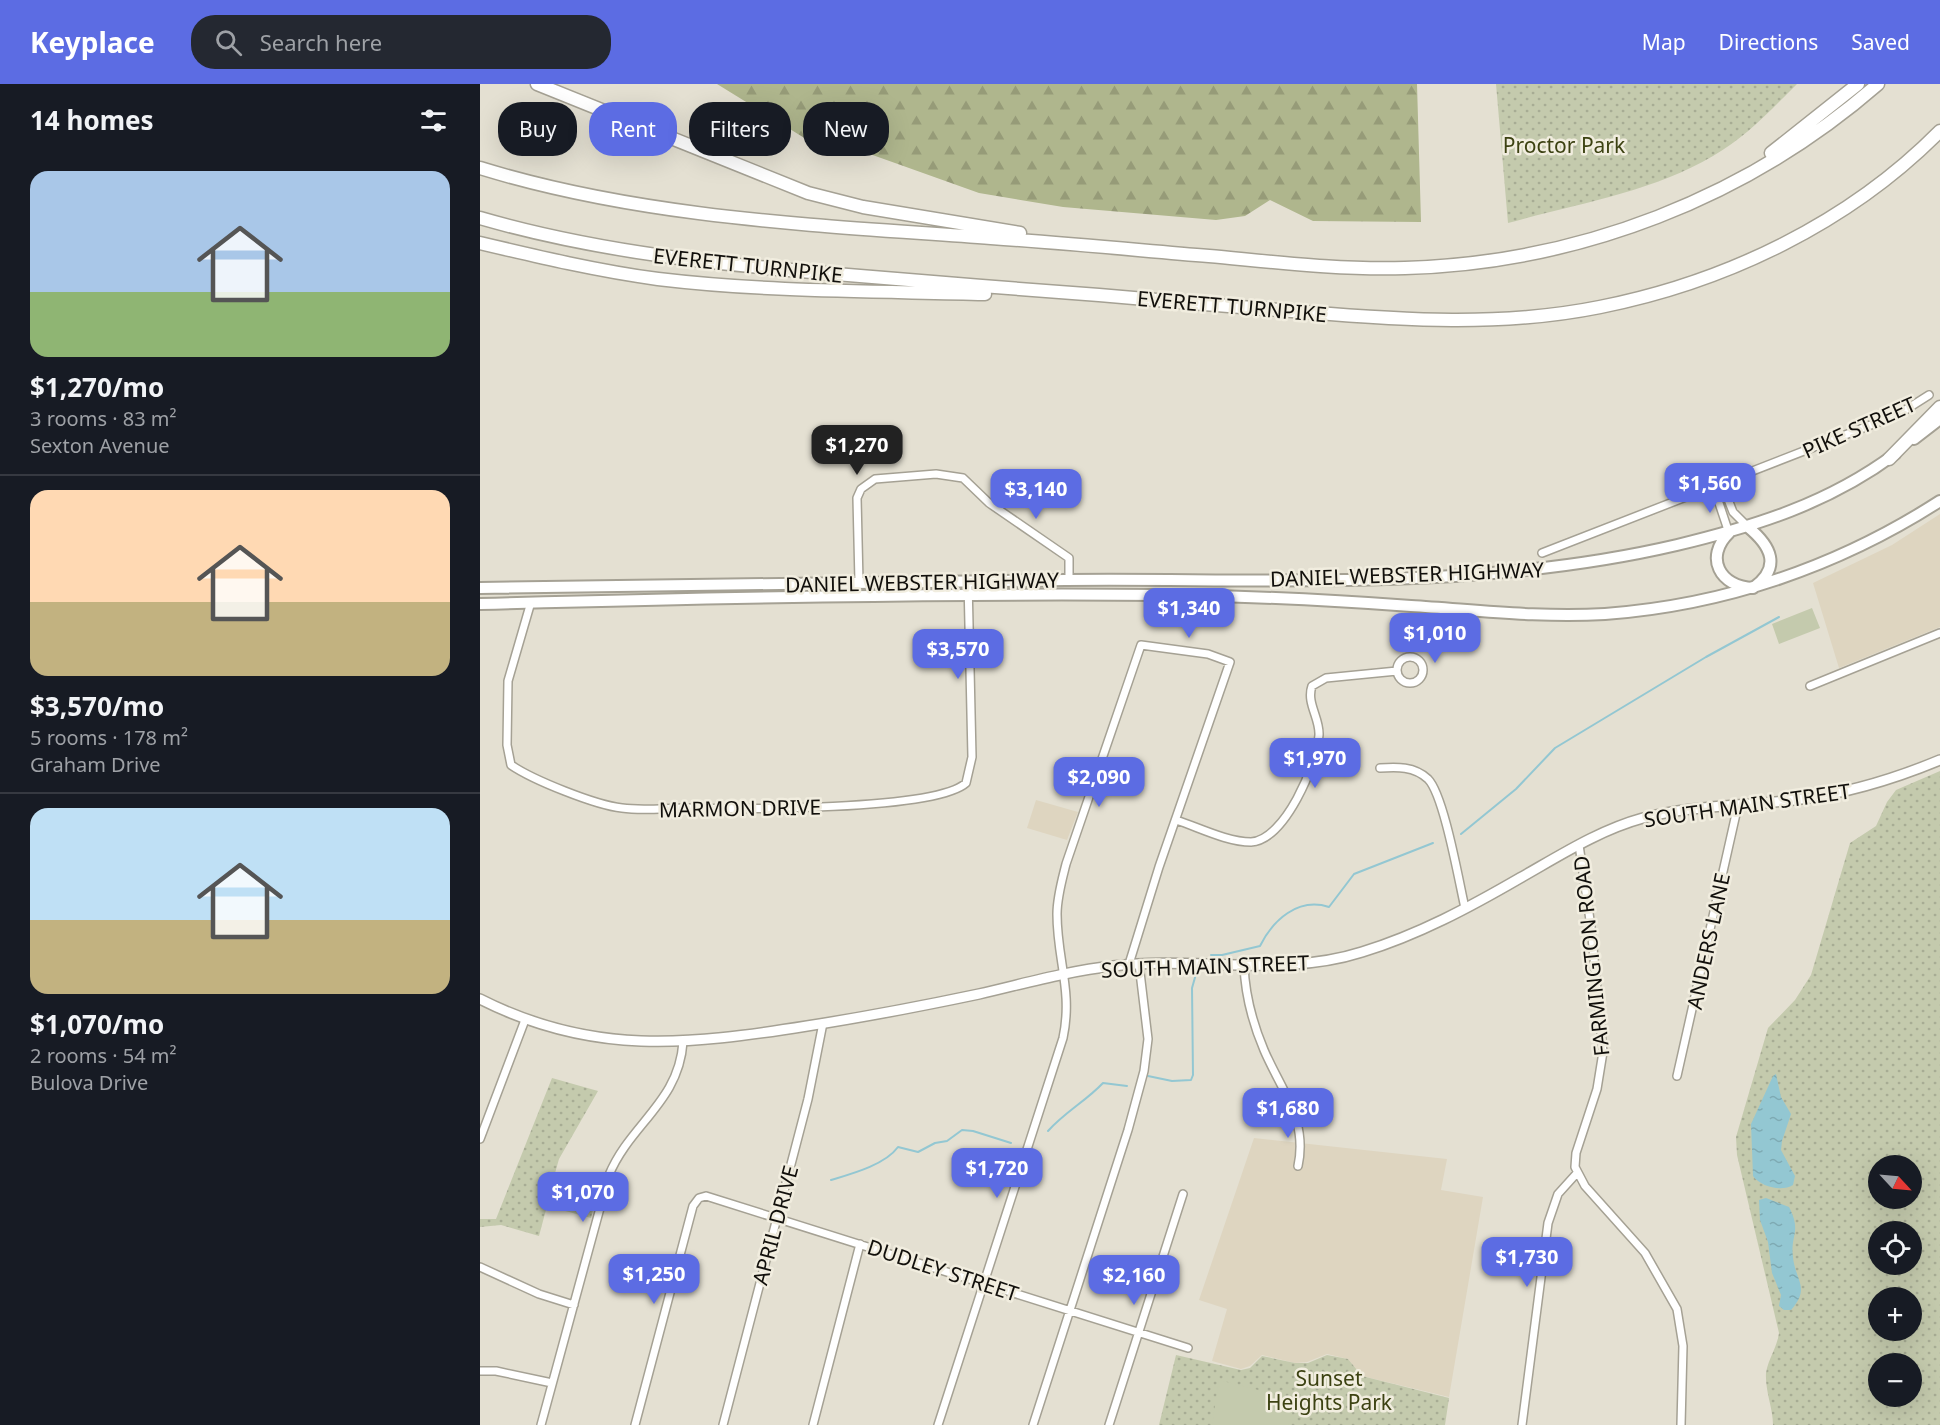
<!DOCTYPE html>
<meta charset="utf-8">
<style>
body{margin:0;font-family:"Noto Sans",sans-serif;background:#242831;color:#f1f3f6;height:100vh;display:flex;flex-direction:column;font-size:22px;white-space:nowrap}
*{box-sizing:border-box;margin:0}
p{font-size:20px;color:#9ea1a6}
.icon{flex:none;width:33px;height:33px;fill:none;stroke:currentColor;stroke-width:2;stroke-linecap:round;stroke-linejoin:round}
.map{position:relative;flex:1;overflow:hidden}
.drawer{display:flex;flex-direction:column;background:#171b24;width:480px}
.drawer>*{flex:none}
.hud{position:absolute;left:18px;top:18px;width:570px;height:54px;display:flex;gap:12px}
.needle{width:39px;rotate:116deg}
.controls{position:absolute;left:1388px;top:1071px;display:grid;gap:12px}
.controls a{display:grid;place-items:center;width:54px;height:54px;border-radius:50%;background:#171b24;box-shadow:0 6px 24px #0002;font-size:30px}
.price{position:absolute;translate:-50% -51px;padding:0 14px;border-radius:12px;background:#5c6ce3;color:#fff;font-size:20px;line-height:39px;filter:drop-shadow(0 2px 3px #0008)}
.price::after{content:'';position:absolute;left:50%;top:36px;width:18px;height:14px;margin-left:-9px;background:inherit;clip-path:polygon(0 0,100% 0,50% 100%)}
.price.on{background:#222;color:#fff}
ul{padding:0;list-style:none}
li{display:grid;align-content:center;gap:12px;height:318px;padding:0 30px}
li+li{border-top:2px solid #363941}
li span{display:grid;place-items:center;height:186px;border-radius:18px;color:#555}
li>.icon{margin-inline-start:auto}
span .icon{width:108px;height:108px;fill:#fffc;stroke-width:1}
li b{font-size:26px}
h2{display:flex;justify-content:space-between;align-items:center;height:72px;padding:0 30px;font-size:26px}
.chip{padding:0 21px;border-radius:24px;background:#171b24;box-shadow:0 6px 24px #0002;font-size:21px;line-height:54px}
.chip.on{background:#5c6ce3;color:#fff}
header{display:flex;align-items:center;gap:36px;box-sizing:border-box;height:84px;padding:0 30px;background:#5c6ce3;color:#fff}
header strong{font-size:28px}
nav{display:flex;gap:33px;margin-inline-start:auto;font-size:21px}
.search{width:420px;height:54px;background:#242831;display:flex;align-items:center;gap:15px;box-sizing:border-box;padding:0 21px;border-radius:24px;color:#9ea1a6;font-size:22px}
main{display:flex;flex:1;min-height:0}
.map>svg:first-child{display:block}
.education{fill:#ded5c0}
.grass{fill:url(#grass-dots);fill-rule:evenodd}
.forest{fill:url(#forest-firs)}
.pitch{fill:#c4caad}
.water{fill:url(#water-ripples)}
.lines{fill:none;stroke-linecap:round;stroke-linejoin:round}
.stream{stroke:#93c7d2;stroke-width:2}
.street-casing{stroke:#a5a194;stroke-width:10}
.secondary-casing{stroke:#a5a194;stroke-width:12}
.primary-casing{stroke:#a5a194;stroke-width:14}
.highway-casing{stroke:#a5a194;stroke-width:15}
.street{stroke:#fff;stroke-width:7}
.secondary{stroke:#fff;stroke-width:9}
.primary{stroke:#fff;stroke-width:10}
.highway{stroke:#fff;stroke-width:12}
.labels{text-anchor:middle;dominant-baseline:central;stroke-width:5;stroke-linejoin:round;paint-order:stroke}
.park-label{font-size:21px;fill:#3c4212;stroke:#f1eddf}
.street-label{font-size:21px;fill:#12100c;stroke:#f1eddf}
</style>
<header>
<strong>Keyplace</strong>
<div class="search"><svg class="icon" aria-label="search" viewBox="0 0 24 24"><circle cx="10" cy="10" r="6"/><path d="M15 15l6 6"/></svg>Search here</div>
<nav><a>Map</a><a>Directions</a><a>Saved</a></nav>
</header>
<main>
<section class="drawer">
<h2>14 homes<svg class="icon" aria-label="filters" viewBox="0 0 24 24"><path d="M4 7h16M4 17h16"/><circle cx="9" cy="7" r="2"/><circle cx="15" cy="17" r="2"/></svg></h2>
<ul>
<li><span style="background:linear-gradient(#a9c7e8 65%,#8fb573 0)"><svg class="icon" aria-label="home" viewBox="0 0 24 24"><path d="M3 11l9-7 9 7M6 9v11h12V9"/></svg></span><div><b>$1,270/mo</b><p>3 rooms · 83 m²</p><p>Sexton Avenue</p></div></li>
<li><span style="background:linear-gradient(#ffd9b3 60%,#c2b280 0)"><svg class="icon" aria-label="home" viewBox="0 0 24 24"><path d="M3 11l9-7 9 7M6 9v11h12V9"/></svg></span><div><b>$3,570/mo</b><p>5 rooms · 178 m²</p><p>Graham Drive</p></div></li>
<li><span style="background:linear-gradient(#bfe0f5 60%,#c2b280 0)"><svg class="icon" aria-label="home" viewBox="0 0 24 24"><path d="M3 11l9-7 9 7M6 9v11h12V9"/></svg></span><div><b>$1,070/mo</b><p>2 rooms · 54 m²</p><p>Bulova Drive</p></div></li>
</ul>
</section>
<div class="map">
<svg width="1460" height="1341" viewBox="0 0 1460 1341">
<defs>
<pattern id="grass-dots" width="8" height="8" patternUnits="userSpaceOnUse" patternTransform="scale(1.5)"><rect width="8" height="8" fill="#c4caad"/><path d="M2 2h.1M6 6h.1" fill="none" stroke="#a7ac94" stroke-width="1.8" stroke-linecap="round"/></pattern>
<pattern id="forest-firs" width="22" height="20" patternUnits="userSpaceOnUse" patternTransform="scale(1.5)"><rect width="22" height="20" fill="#afb68d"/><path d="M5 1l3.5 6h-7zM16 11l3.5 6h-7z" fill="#969b78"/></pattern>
<pattern id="water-ripples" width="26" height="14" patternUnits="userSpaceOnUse" patternTransform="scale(1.5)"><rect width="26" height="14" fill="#93c7d2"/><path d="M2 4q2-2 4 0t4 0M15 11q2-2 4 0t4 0" fill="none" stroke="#7eaab3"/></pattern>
</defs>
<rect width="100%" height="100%" fill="#e4e0d2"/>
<path class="education" d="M1460 430V543L1359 584 1333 499 1412 461Z
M556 716 598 728 587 756 547 744Z
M774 1054 967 1075 961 1106 1003 1113 969 1313 882 1292 868 1275 847 1270 827 1278 815 1279 782 1271 770 1282 761 1285 732 1277 747 1225 719 1216Z"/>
<path class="grass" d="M1016 0H1317C1291 26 1265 54 1233 72 1172 108 1096 120 1028 139Z
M1460 687V1341H1293C1293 1324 1285 1307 1286 1289 1288 1275 1297 1264 1299 1249L1257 1071 1256 1053 1288 944 1315 916 1331 891 1370 759 1396 742 1407 718 1416 706ZM1398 1082H1431V1114H1398ZM1398 1148H1431V1180H1398ZM1398 1214H1431V1246H1398ZM1398 1280H1431V1312H1398Z
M72 994 118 1007 79 1075 68 1114 113 1126 111 1134 67 1122 59 1152 21 1141 0 1143V1135H16Z
M696 1271 761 1286 770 1284 782 1272 815 1279H828L847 1271 868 1275 882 1292 969 1314 965 1341H679Z"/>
<path class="forest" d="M237 0H937L941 138 833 137 790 116 765 132 736 136 583 123 499 109 387 69 326 55Z"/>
<path class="pitch" d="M1332 524 1340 544 1299 560 1292 540Z
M739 1296 817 1316 808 1341H732Z"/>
<path class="water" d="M1296 990 1301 1013 1311 1030 1302 1057 1301 1066 1315 1092 1313 1101C1302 1108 1281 1103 1273 1092L1271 1040 1293 992Z
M1286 1114 1309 1123C1322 1148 1310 1151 1313 1173 1315 1196 1331 1204 1311 1226H1304L1299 1222 1301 1211 1292 1189 1288 1158 1280 1136 1279 1116Z"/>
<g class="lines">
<path class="stream" d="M981 750 1036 705 1075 664 1226 573 1299 533
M731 871H742L780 862C793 836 818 813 849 823L874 790 953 759
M668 992 692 997 711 996 713 991 712 904 716 890
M568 1047C585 1028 606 1017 623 999L647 1002
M351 1096C371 1090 405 1081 418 1063L438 1068 455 1059 467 1057 482 1046 493 1047 531 1059"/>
<g class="street-casing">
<path id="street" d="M1242 400 1253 428 1268 443
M1234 404 1249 449
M1062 469 1419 330 1449 311
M379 498 377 414 381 405 395 395 456 390 483 394 509 419 589 474V496
M51 518 28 597 27 661 31 681C53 696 115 721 142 724 163 727 185 724 206 724 256 725 455 727 486 699L492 673 488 497
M917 586a13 13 0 1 1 26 0a13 13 0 1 1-26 0Z
M1330 602 1460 549
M900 684C917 683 934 682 948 695 964 711 979 798 985 824
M696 736C718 743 747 758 771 758 805 756 837 680 839 651 840 634 826 619 832 602L846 594 917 587
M1099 761 1111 843 1123 968 1117 1005 1096 1069 1095 1083 1105 1102 1165 1169 1197 1225 1203 1262 1201 1341
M764 881C765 909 773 940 784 966 801 1006 828 1036 818 1082
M1197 992 1258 721
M0 1055 45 936
M0 1183 59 1210 94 1221
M0 1287H16L72 1299
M61 1341 129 1091C150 1040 199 1018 203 958
M155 1341 213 1122 219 1114 226 1112 708 1264
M243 1341 328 1015 343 939
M333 1341 380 1160
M458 1341 583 954C593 907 577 876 577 830 577 813 582 796 586 780L661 561 728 570 750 578 679 783 649 880
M553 1341 648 1046 664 987 668 955 659 880
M629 1341 703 1110
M1042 1341 1068 1139 1078 1110 1097 1089"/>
</g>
<g class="secondary-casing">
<path id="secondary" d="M0 915C112 972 208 961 327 942 384 933 442 922 499 910 543 900 587 887 633 882 715 872 801 894 882 868 938 851 990 823 1040 794 1079 772 1119 746 1163 734 1212 721 1264 722 1314 716 1365 710 1412 696 1460 676"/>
</g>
<g class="primary-casing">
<path id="primary" d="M1434 355 1460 335
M1249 449C1224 473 1240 503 1273 504 1302 483 1291 462 1268 443
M0 504C195 501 390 498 585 496 790 494 996 508 1197 461 1276 442 1349 419 1415 370
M0 520C228 514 457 509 686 511 768 512 850 516 931 522 996 526 1060 534 1125 530 1245 521 1359 482 1460 417"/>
</g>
<g class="highway-casing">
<path id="highway" d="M57 0 328 109 383 123 540 149
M1291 69 1378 0
M0 84C166 135 339 141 511 154 584 159 657 166 729 172 795 178 860 186 925 184 1099 179 1267 114 1398 0
M0 134C121 169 244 181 368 191 452 198 535 205 619 211 687 217 756 223 824 228 923 236 1021 243 1120 223 1246 198 1369 139 1460 47
M0 159C59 173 118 187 178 195 286 208 396 207 505 210
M1409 375 1460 323"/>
</g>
<use href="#street" class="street"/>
<use href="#secondary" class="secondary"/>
<use href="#primary" class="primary"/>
<use href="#highway" class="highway"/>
</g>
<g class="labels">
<g class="park-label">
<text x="1084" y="61">Proctor Park</text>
<text x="849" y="1294">Sunset<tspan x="849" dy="24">Heights Park</tspan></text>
</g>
<g class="street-label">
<text transform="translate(268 181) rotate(6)">EVERETT TURNPIKE</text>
<text transform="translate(752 222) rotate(5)">EVERETT TURNPIKE</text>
<text transform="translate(1379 343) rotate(-24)">PIKE STREET</text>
<text transform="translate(927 490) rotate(-2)">DANIEL WEBSTER HIGHWAY</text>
<text transform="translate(442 498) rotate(-1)">DANIEL WEBSTER HIGHWAY</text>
<text transform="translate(1267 721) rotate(-8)">SOUTH MAIN STREET</text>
<text transform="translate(260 724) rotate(-1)">MARMON DRIVE</text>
<text transform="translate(1228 857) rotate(-78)">ANDERS LANE</text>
<text transform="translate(1111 872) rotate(-96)">FARMINGTON ROAD</text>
<text transform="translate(725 882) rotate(-2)">SOUTH MAIN STREET</text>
<text transform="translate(295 1141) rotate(-75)">APRIL DRIVE</text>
<text transform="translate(463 1186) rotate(18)">DUDLEY STREET</text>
</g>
</g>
</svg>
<div class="controls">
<a><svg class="needle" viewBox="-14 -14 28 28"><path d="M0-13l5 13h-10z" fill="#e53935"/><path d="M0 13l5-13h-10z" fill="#9ea1a6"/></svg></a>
<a><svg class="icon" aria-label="locate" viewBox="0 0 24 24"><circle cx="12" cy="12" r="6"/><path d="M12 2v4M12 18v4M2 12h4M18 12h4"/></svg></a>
<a>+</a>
<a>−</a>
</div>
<b class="price on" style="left:377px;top:392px">$1,270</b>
<b class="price" style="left:1230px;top:430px">$1,560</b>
<b class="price" style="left:556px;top:436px">$3,140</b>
<b class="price" style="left:709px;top:555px">$1,340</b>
<b class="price" style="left:955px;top:580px">$1,010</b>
<b class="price" style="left:478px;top:596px">$3,570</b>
<b class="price" style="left:835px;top:705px">$1,970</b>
<b class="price" style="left:619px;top:724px">$2,090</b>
<b class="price" style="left:808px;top:1055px">$1,680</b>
<b class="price" style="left:517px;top:1115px">$1,720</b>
<b class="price" style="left:103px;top:1139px">$1,070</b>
<b class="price" style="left:1047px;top:1204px">$1,730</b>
<b class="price" style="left:174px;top:1221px">$1,250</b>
<b class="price" style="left:654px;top:1222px">$2,160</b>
<div class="hud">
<a class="chip">Buy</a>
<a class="chip on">Rent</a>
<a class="chip">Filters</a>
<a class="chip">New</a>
</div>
</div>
</main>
